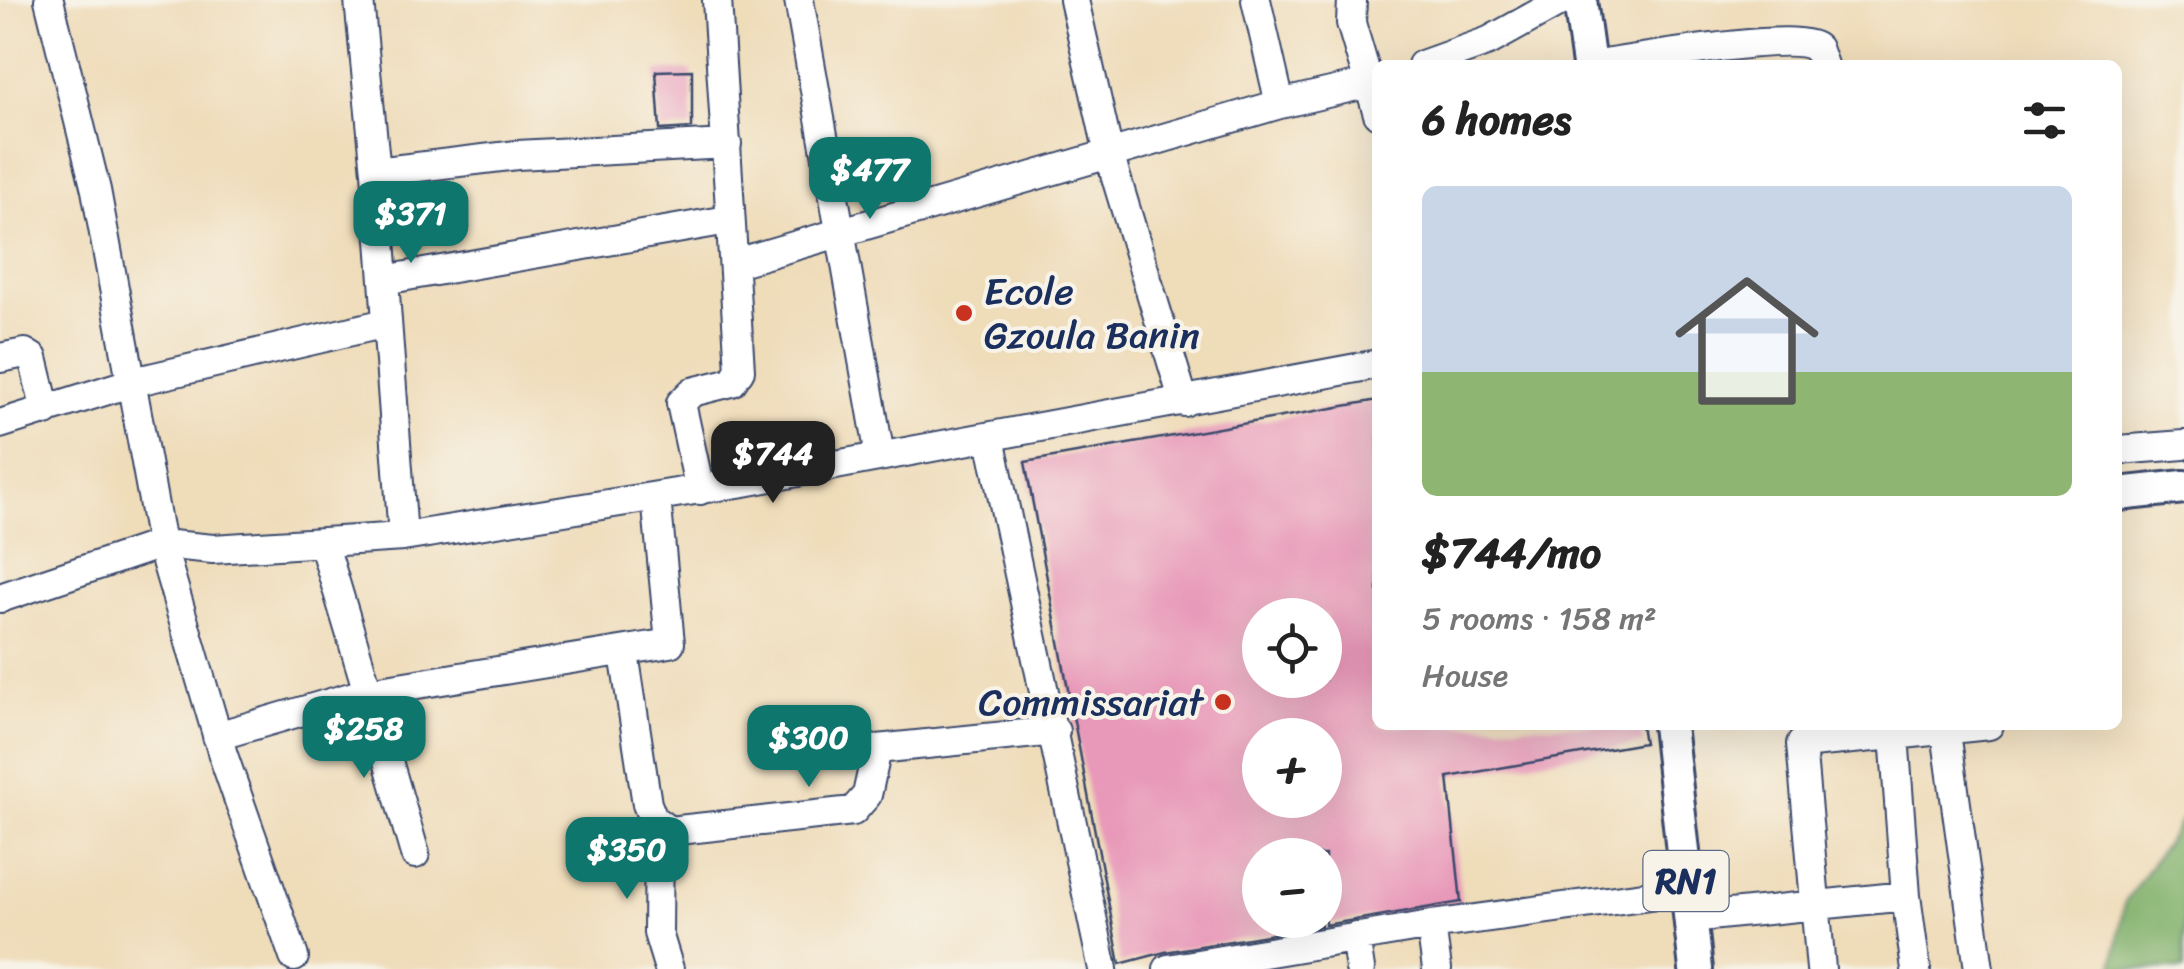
<!DOCTYPE html>
<meta charset="utf-8">
<style>
body{margin:0;font-family:Sriracha,sans-serif;background:#f2f2f2;color:#222;height:100vh;display:flex;flex-direction:column;font-size:38px;white-space:nowrap}
*{box-sizing:border-box;margin:0}
p{font-size:32px;color:#767676}
.icon{flex:none;width:55px;height:55px;fill:none;stroke:currentColor;stroke-width:2;stroke-linecap:round;stroke-linejoin:round}
.map{position:relative;flex:1;overflow:hidden}
.details{position:absolute;left:1372px;top:60px;width:750px;height:670px;display:flex;flex-direction:column;background:#fff;border-radius:15px;box-shadow:0 10px 40px #0002}
.details>*{flex:none}
.buttons{position:absolute;left:1242px;top:598px;display:grid;gap:20px}
.buttons a{display:grid;place-items:center;width:100px;height:100px;border-radius:50%;background:#fff;box-shadow:0 10px 40px #0002;font-size:50px}
.price{position:absolute;translate:-50% -85px;padding:0 22px;border-radius:20px;background:#0f766e;color:#fff;font-size:32px;line-height:65px;filter:drop-shadow(0 2px 5px #0008)}
.price::after{content:'';position:absolute;left:50%;top:60px;width:30px;height:22px;margin-left:-15px;background:inherit;clip-path:polygon(0 0,100% 0,50% 100%)}
.price.active{background:#222;color:#fff}
ul{padding:0;list-style:none}
li{display:grid;align-content:center;gap:20px;height:530px;padding:0 50px}
li+li{border-top:2px solid #e0e0e0}
li span{display:grid;place-items:center;height:310px;border-radius:15px;color:#555}
li>.icon{margin-inline-start:auto}
span .icon{width:180px;height:180px;fill:#fffc;stroke-width:1}
li b{font-size:42px}
h2{display:flex;justify-content:space-between;align-items:center;height:120px;padding:0 50px;font-size:42px}
.map>svg:first-child{display:block}
.forest{fill:#80b06a;stroke:#4e7064;stroke-width:2.5}
.building{fill:#e898b8;fill-rule:evenodd}
.lines{fill:none;stroke-linecap:round;stroke-linejoin:round}
.minor-casing{stroke:#3b496c;stroke-width:32}
.major-casing{stroke:#3b496c;stroke-width:38}
.minor{stroke:#fff;stroke-width:28}
.major{stroke:#fff;stroke-width:32}
.poi-dot{fill:#c8321e;stroke:#f7f3e8;stroke-width:4}
.labels{text-anchor:middle;dominant-baseline:central;stroke-width:8;stroke-linejoin:round;paint-order:stroke}
.shield{fill:#f7f3e8;stroke:#5d6a87;stroke-width:2.5}
.shield-label{font-size:35px;font-weight:bold;fill:#1b2f5e}
.poi-label{font-size:38px;fill:#1b2f5e;stroke:#f7f3e8;text-anchor:start}
</style>
<div class="map">
<svg width="2184" height="969" viewBox="0 0 2184 969">
<rect width="100%" height="100%" fill="#f7f3e8"/>
<filter id="ink" filterUnits="userSpaceOnUse"><feTurbulence type="fractalNoise" baseFrequency=".01" numOctaves="2"/><feDisplacementMap in="SourceGraphic" scale="20" xChannelSelector="R" yChannelSelector="G"/><feConvolveMatrix kernelMatrix="1 2 1 2 8 2 1 2 1" color-interpolation-filters="sRGB"/></filter>
<filter id="wash" filterUnits="userSpaceOnUse"><feTurbulence type="fractalNoise" baseFrequency=".0048" numOctaves="4" result="noise"/><feDisplacementMap in="SourceGraphic" scale="40" xChannelSelector="R" yChannelSelector="G"/><feGaussianBlur stdDeviation="2.25" result="paint"/><feColorMatrix in="noise" values="0 0 0 0 0 0 0 0 0 0 0 0 0 0 0 0 0 1.4 0 .05"/><feComposite in="paint" operator="in"/></filter>
<g filter="url(#wash)">
<rect width="100%" height="100%" fill="#efdcb9"/>
<path class="forest" d="M2184 817V969H2113L2124 904Z"/>
<g id="blocks">
<path class="building" d="M692 70V128L660 130 656 71Z
M1378 400V725H1641L1644 743 1448 777 1461 902 1325 925V855H1260V920H1320L1321 926 1165 952 1120 964 1025 462ZM1260 615H1325V680H1260ZM1260 735H1325V800H1260Z"/>
</g>
</g>
<g filter="url(#ink)">
<use href="#blocks" fill-opacity="0" stroke="#3b496c" stroke-width="2.5"/>
<g class="lines">
<g class="minor-casing">
<path id="minor" d="M49 0 96 190 161 544 223 755 294 957
M359 0 376 172 403 537
M799 0 880 456
M1074 0 1109 154 1184 402
M1256 0 1280 104
M1352 0 1351 23 1378 114
M1422 65 1489 41 1563 0
M1597 65C1633 60 1794 30 1817 48L1823 65
M376 172 517 155 727 144
M736 263 1280 104 1378 81
M384 280 728 220
M0 358 25 353 33 358 46 411
M0 424 133 382 386 323
M990 438 1103 969
M2118 450 2184 445
M700 490 681 403 692 392 732 382 740 370 717 0
M323 542 368 692 670 643 656 497
M0 598 161 544 213 549 403 537 744 482 1378 364
M624 653 647 804 653 819 669 831 853 811 867 795 877 749 1055 731
M1945 725 1979 969
M1894 735 1989 725
M217 736 368 692 415 854
M659 825 658 933 669 969
M1690 918 1906 896 1916 969
M1431 925 1437 969
M1355 937 1360 969
M1168 969 1431 925 1687 890
M1821 969 1801 744 1894 735 1906 896"/>
</g>
<g class="major-casing">
<path id="major" d="M1580 0 1589 65
M2118 494 2184 487
M1669 725 1696 969"/>
</g>
<use href="#minor" class="minor"/>
<use href="#major" class="major"/>
</g>
</g>
<g class="poi-dot">
<circle cx="964" cy="313" r="10"/>
<circle cx="1223" cy="702" r="10"/>
</g>
<g class="labels">
<rect class="shield" x="1643.5" y="851" width="85" height="60" rx="8"/>
<g class="shield-label">
<text x="1686" y="881">RN1</text>
</g>
<g class="poi-label">
<text x="984" y="291">Ecole<tspan x="984" dy="44">Gzoula Banin</tspan></text>
<text x="1203" y="702" text-anchor="end">Commissariat</text>
</g>
</g>
</svg>
<div class="buttons">
<a><svg class="icon" aria-label="locate" viewBox="0 0 24 24"><circle cx="12" cy="12" r="6"/><path d="M12 2v4M12 18v4M2 12h4M18 12h4"/></svg></a>
<a>+</a>
<a>−</a>
</div>
<b class="price" style="left:870px;top:222px">$477</b>
<b class="price" style="left:411px;top:266px">$371</b>
<b class="price active" style="left:773px;top:506px">$744</b>
<b class="price" style="left:364px;top:781px">$258</b>
<b class="price" style="left:809px;top:790px">$300</b>
<b class="price" style="left:627px;top:902px">$350</b>
<section class="details">
<h2>6 homes<svg class="icon" aria-label="filters" viewBox="0 0 24 24"><path d="M4 7h16M4 17h16"/><circle cx="9" cy="7" r="2"/><circle cx="15" cy="17" r="2"/></svg></h2>
<ul>
<li><span style="background:linear-gradient(#c9d6e8 60%,#8fb573 0)"><svg class="icon" aria-label="home" viewBox="0 0 24 24"><path d="M3 11l9-7 9 7M6 9v11h12V9"/></svg></span><div><b>$744/mo</b><p>5 rooms · 158 m²</p><p>House</p></div></li>
</ul>
</section>
</div>
